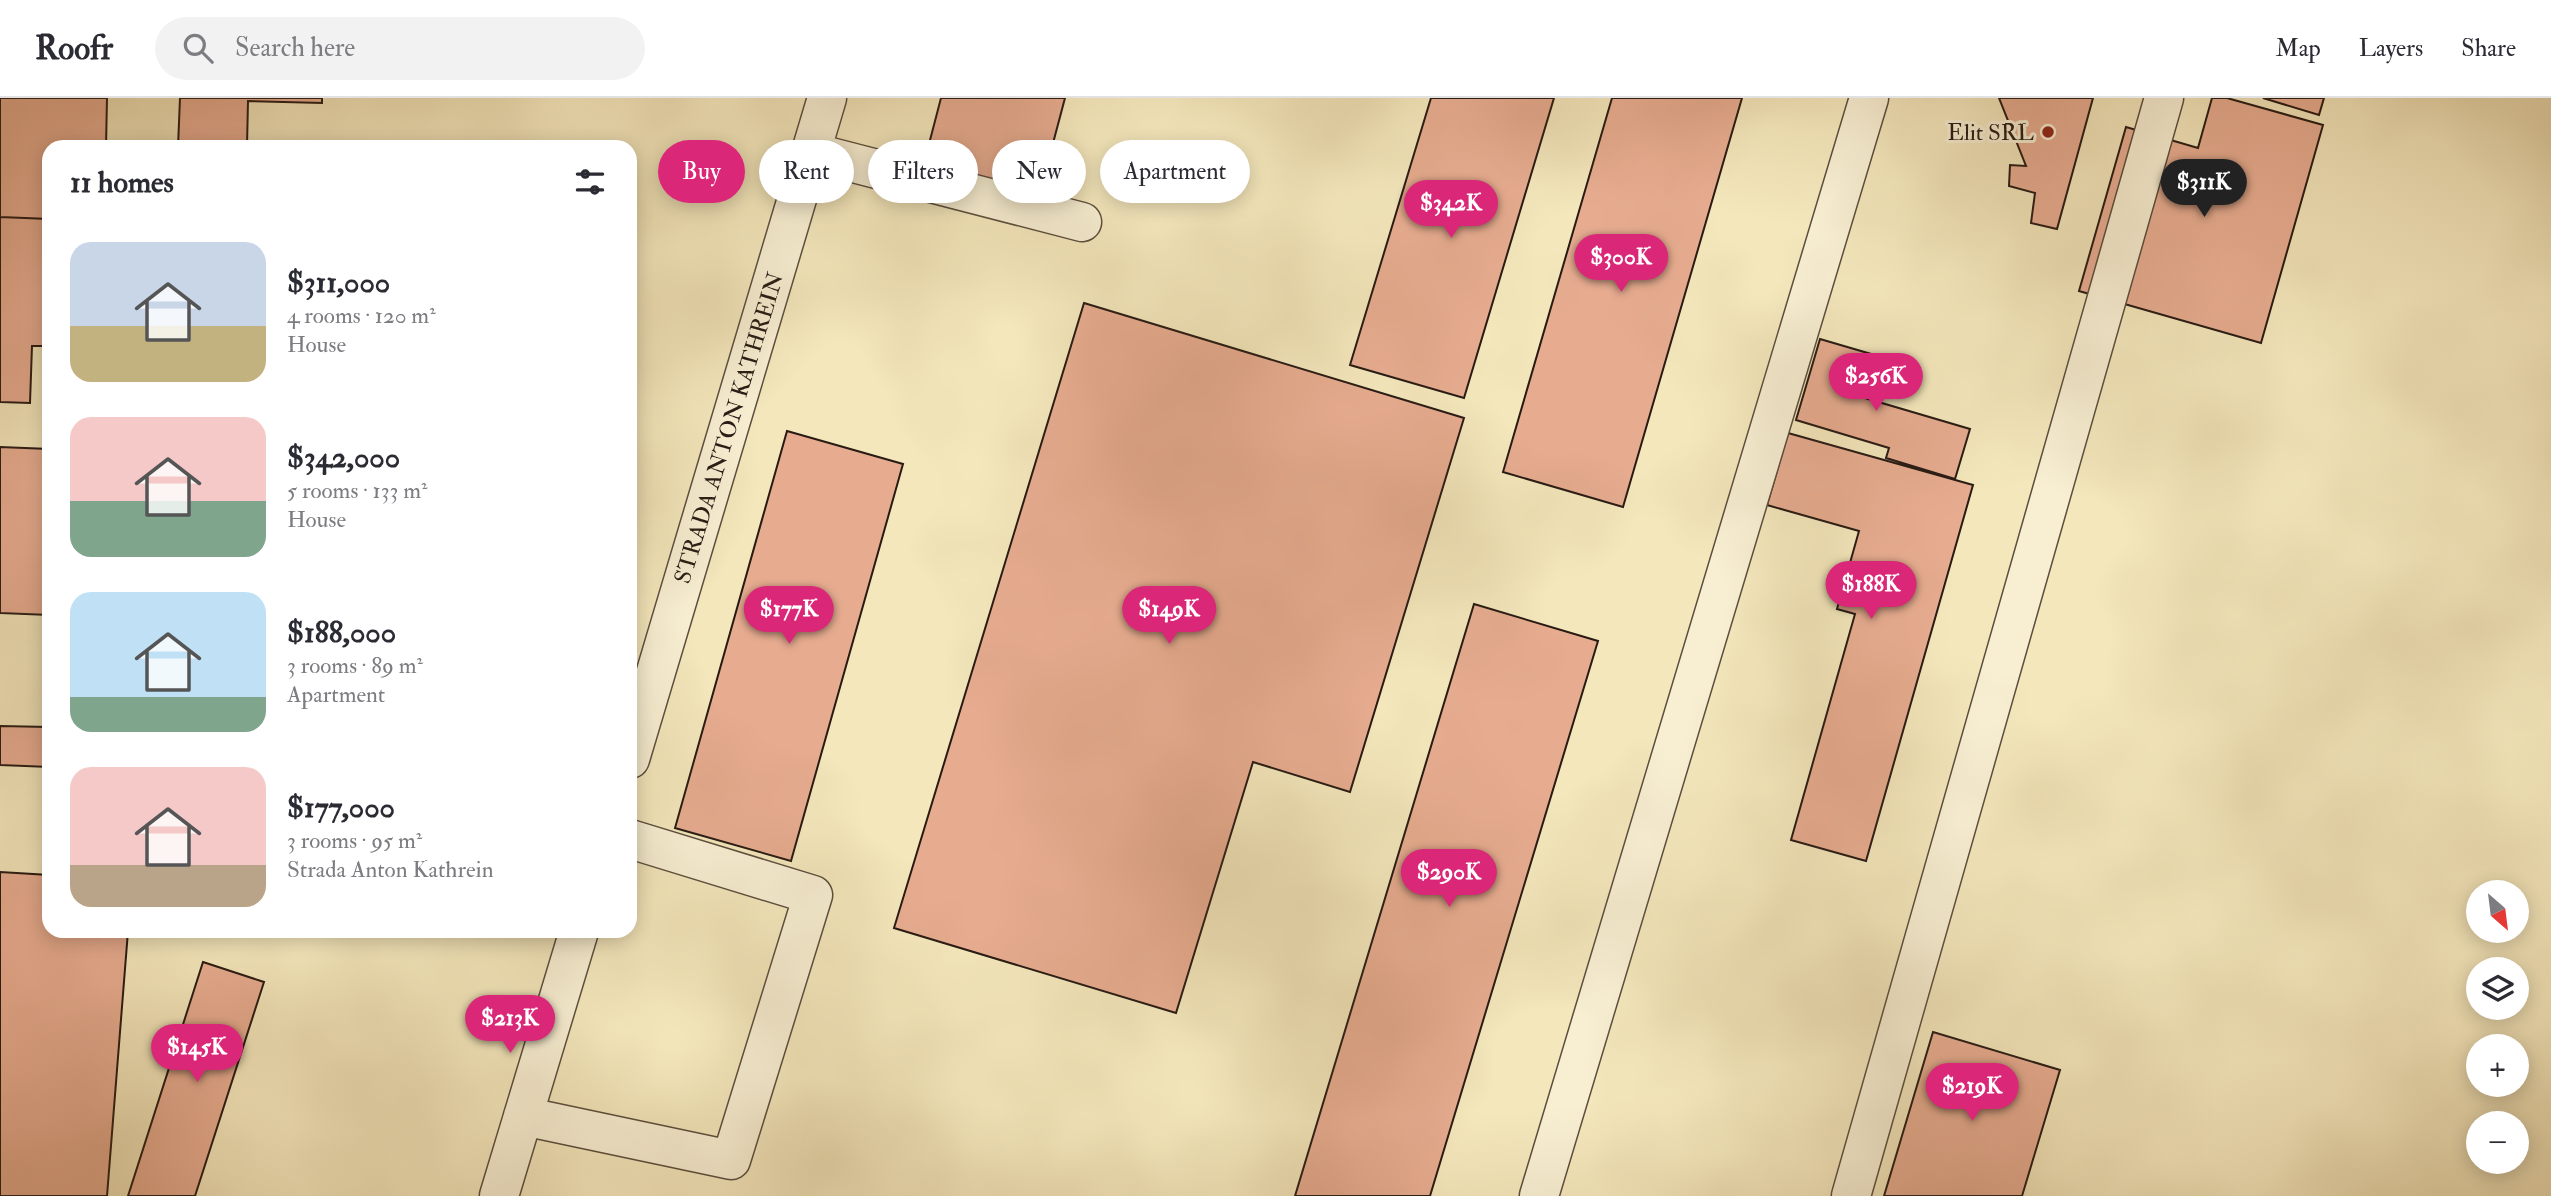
<!DOCTYPE html>
<meta charset="utf-8">
<style>
body{margin:0;font-family:"IM FELL Double Pica",serif;background:#f2f2f3;color:#2b2b33;height:100vh;display:flex;flex-direction:column;font-size:26px;white-space:nowrap}
*{box-sizing:border-box;margin:0}
p{font-size:23px;color:#7c7c81}
.icon{flex:none;width:38px;height:38px;fill:none;stroke:currentColor;stroke-width:2;stroke-linecap:round;stroke-linejoin:round}
.map{position:relative;flex:1;overflow:hidden}
.sheet{position:absolute;left:42px;top:42px;width:595px;height:798px;display:flex;flex-direction:column;background:#fff;border-radius:21px;box-shadow:0 4px 18px #0003}
.sheet>*{flex:none}
.top-card{position:absolute;left:658px;top:42px;width:665px;height:63px;display:flex;gap:14px}
.needle{width:46px;rotate:152deg}
.fabs{position:absolute;left:2466px;top:782px;display:grid;gap:14px}
.fabs a{display:grid;place-items:center;width:63px;height:63px;border-radius:50%;background:#fff;box-shadow:0 4px 18px #0003;font-size:35px}
.price{position:absolute;translate:-50% -60px;padding:0 16px;border-radius:24px;background:#db2777;color:#fff;font-size:23px;line-height:46px;filter:drop-shadow(0 2px 4px #0008)}
.price::after{content:'';position:absolute;left:50%;top:42px;width:21px;height:16px;margin-left:-10px;background:inherit;clip-path:polygon(0 0,100% 0,50% 100%)}
.price.on{background:#222;color:#fff}
ul{padding:0;list-style:none}
li{display:flex;align-items:center;gap:21px;height:175px;padding:0 28px}
li span{display:grid;place-items:center;flex:none;width:196px;height:140px;border-radius:21px;color:#555}
li>.icon{margin-inline-start:auto}
span .icon{width:84px;height:84px;fill:#fffc;stroke-width:1}
li b{font-size:30px}
h2{display:flex;justify-content:space-between;align-items:center;height:84px;padding:0 28px;font-size:30px}
.pill{padding:0 24px;border-radius:32px;background:#fff;box-shadow:0 4px 18px #0003;font-size:24px;line-height:63px}
.pill.on{background:#db2777;color:#fff}
header{display:flex;align-items:center;gap:42px;box-sizing:border-box;height:98px;padding:0 35px;background:#fff;border-bottom:2px solid #e1e1e2}
header strong{font-size:33px}
nav{display:flex;gap:38px;margin-inline-start:auto;font-size:24px}
.search{width:490px;height:63px;background:#f2f2f3;display:flex;align-items:center;gap:18px;box-sizing:border-box;padding:0 24px;border-radius:38px;color:#7c7c81;font-size:26px}
.map>svg:first-child{display:block}
.building{fill:#e7ac90;stroke:#281b14;stroke-width:2}
.lines{fill:none;stroke-linecap:round;stroke-linejoin:round}
.minor-casing{stroke:#5b4e3e;stroke-width:41}
.minor{stroke:#f8efd3;stroke-width:38}
.poi-dot{fill:#8f2418;stroke:#f8efd3;stroke-width:2.5}
.labels{text-anchor:middle;dominant-baseline:central;stroke-width:6;stroke-linejoin:round;paint-order:stroke}
.poi-label{font-size:23px;fill:#281b14;stroke:#f8efd3;text-anchor:end}
.street-label{font-size:23px;fill:#281b14;stroke:#f8efd3}
</style>
<header>
<strong>Roofr</strong>
<div class="search"><svg class="icon" aria-label="search" viewBox="0 0 24 24"><circle cx="10" cy="10" r="6"/><path d="M15 15l6 6"/></svg>Search here</div>
<nav><a>Map</a><a>Layers</a><a>Share</a></nav>
</header>
<div class="map">
<svg width="2551" height="1098" viewBox="0 0 2551 1098">
<rect width="100%" height="100%" fill="#f4e7bc"/>
<filter id="stains"><feTurbulence type="fractalNoise" baseFrequency=".00286" numOctaves="4"/><feColorMatrix values="0 0 0 0 .2 0 0 0 0 .09 0 0 0 0 .02 0 0 0 .5 -.17"/></filter>
<radialGradient id="worn" r=".72"><stop offset=".6" stop-color="#630" stop-opacity="0"/><stop offset="1" stop-color="#630" stop-opacity=".3"/></radialGradient>
<path class="building" d="M0 0H107L106 49H49V121L0 119Z
M180 0H322V5L248 3 247 49H178Z
M941 0H1065L1039 98 923 69Z
M1431 0H1554L1464 300 1350 267Z
M1612 0H1742L1623 409 1503 374Z
M1999 0H2093L2057 131 2031 125 2035 95 2009 88 2010 67 2026 68Z
M2212 0H2227L2323 27 2261 245 2079 193 2126 29 2198 50Z
M2263 0H2324L2319 17Z
M0 119 49 121V248H32L30 305 0 304Z
M1084 205 1464 320 1350 694 1253 664 1176 915 894 830Z
M1820 241 1878 258 1865 300 1970 331 1955 381 1886 360 1889 350 1796 322Z
M787 333 903 366 791 763 675 730Z
M1788 335 1973 387 1866 763 1791 742 1855 516 1837 511 1859 433 1767 407Z
M0 349 49 351V517L0 515Z
M1474 506 1598 543 1430 1098H1295Z
M0 628 49 629V669L0 667Z
M0 774 49 777V833H128L107 1098H0Z
M203 864 264 884 195 1098H128Z
M1933 934 2060 972 2022 1098H1884Z"/>
<g class="lines">
<g class="minor-casing">
<path id="minor" d="M811 54 1082 124
M630 661 827 0
M523 1018 731 1062 813 797 630 741
M499 1098 579 833
M1539 1098 1869 0
M1851 1098 2164 0"/>
</g>
<use href="#minor" class="minor"/>
</g>
<circle class="poi-dot" cx="2048" cy="34" r="7"/>
<g class="labels">
<g class="poi-label">
<text x="2034" y="34">Elit SRL</text>
</g>
<g class="street-label">
<text transform="translate(729 330) rotate(-73)">STRADA ANTON KATHREIN</text>
</g>
</g>
<rect width="100%" height="100%" filter="url(#stains)"/>
<rect width="100%" height="100%" fill="url(#worn)"/>
</svg>
<div class="fabs">
<a><svg class="needle" viewBox="-14 -14 28 28"><path d="M0-13l5 13h-10z" fill="#e53935"/><path d="M0 13l5-13h-10z" fill="#7c7c81"/></svg></a>
<a><svg class="icon" aria-label="layers" viewBox="0 0 24 24"><path d="M12 4l9 5-9 5-9-5zM3 14l9 5 9-5"/></svg></a>
<a>+</a>
<a>−</a>
</div>
<b class="price on" style="left:2204px;top:121px">$311K</b>
<b class="price" style="left:1451px;top:142px">$342K</b>
<b class="price" style="left:1621px;top:196px">$300K</b>
<b class="price" style="left:1876px;top:315px">$256K</b>
<b class="price" style="left:1871px;top:523px">$188K</b>
<b class="price" style="left:789px;top:548px">$177K</b>
<b class="price" style="left:1169px;top:548px">$149K</b>
<b class="price" style="left:1449px;top:811px">$290K</b>
<b class="price" style="left:510px;top:957px">$213K</b>
<b class="price" style="left:197px;top:986px">$145K</b>
<b class="price" style="left:1972px;top:1025px">$219K</b>
<div class="top-card">
<a class="pill on">Buy</a>
<a class="pill">Rent</a>
<a class="pill">Filters</a>
<a class="pill">New</a>
<a class="pill">Apartment</a>
</div>
<section class="sheet">
<h2>11 homes<svg class="icon" aria-label="filters" viewBox="0 0 24 24"><path d="M4 7h16M4 17h16"/><circle cx="9" cy="7" r="2"/><circle cx="15" cy="17" r="2"/></svg></h2>
<ul>
<li><span style="background:linear-gradient(#c9d6e8 60%,#c2b280 0)"><svg class="icon" aria-label="home" viewBox="0 0 24 24"><path d="M3 11l9-7 9 7M6 9v11h12V9"/></svg></span><div><b>$311,000</b><p>4 rooms · 120 m²</p><p>House</p></div></li>
<li><span style="background:linear-gradient(#f6c9c9 60%,#7fa58c 0)"><svg class="icon" aria-label="home" viewBox="0 0 24 24"><path d="M3 11l9-7 9 7M6 9v11h12V9"/></svg></span><div><b>$342,000</b><p>5 rooms · 133 m²</p><p>House</p></div></li>
<li><span style="background:linear-gradient(#bfe0f5 75%,#7fa58c 0)"><svg class="icon" aria-label="home" viewBox="0 0 24 24"><path d="M3 11l9-7 9 7M6 9v11h12V9"/></svg></span><div><b>$188,000</b><p>3 rooms · 89 m²</p><p>Apartment</p></div></li>
<li><span style="background:linear-gradient(#f6c9c9 70%,#b9a48a 0)"><svg class="icon" aria-label="home" viewBox="0 0 24 24"><path d="M3 11l9-7 9 7M6 9v11h12V9"/></svg></span><div><b>$177,000</b><p>3 rooms · 95 m²</p><p>Strada Anton Kathrein</p></div></li>
</ul>
</section>
</div>
